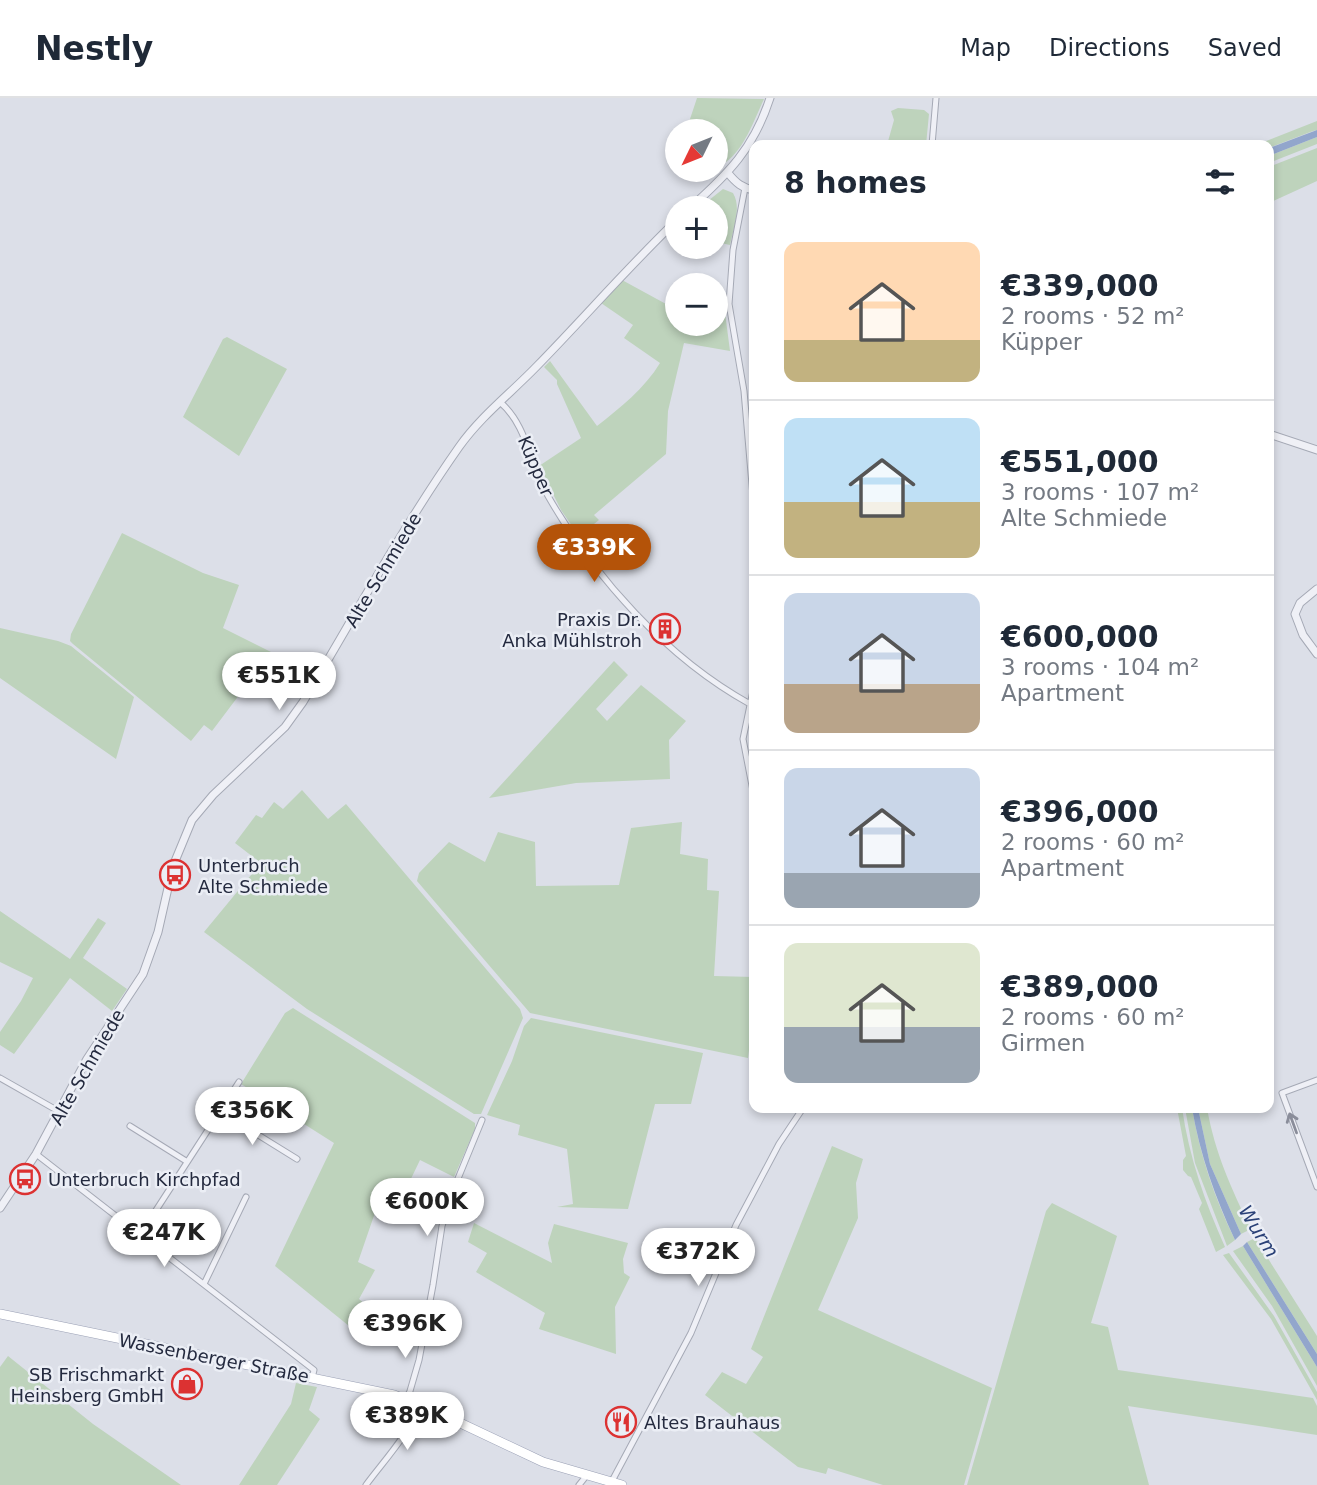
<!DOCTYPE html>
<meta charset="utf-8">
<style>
body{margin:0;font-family:"DejaVu Sans",sans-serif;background:#f6f6f7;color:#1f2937;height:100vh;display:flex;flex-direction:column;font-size:26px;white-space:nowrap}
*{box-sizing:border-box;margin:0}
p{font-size:23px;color:#747a83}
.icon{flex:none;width:38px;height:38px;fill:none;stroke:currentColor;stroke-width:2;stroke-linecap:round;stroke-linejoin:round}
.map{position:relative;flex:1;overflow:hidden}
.details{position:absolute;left:749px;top:42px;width:525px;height:973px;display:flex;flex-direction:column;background:#fff;border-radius:14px;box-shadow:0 4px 10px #0003}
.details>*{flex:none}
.needle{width:46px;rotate:227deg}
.controls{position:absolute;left:665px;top:21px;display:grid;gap:14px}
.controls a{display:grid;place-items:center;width:63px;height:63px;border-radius:50%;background:#fff;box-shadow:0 4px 10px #0003;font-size:35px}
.price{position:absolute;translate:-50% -60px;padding:0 16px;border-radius:24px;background:#fff;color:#222;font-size:23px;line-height:46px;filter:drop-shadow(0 2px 4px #0008)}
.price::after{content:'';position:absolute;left:50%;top:42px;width:21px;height:16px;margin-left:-10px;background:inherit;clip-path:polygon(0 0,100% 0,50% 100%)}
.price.on{background:#b45309;color:#fff}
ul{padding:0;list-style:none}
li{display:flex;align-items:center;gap:21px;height:175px;padding:0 35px}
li+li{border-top:2px solid #e0e1e3}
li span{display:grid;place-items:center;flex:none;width:196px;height:140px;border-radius:14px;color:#555}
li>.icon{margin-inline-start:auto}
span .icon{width:84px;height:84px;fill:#fffc;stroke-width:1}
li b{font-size:30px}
h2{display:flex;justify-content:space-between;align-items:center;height:84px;padding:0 35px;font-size:30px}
header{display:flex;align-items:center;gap:42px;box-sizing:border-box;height:98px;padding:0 35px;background:#fff;border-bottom:2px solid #e0e1e3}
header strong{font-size:33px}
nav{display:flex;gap:38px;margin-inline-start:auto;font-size:24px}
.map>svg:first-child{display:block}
.green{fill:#bed3bc}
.water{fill:#92a6cc}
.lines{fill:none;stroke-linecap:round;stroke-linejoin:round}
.minor-casing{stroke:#a5a9b5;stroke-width:7}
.tertiary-casing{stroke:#a5a9b5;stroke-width:9}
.primary-casing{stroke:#9aa0b5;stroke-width:10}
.minor{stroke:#eff0f6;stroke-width:5}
.tertiary{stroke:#eff0f6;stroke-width:7}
.primary{stroke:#fff;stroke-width:9}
.oneway{stroke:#8a8d9a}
.labels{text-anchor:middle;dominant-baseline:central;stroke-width:5;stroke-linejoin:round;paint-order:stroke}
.street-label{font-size:18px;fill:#242a3f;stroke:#ebeef5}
.poi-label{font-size:18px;fill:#242a3f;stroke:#ebeef5;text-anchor:start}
.water-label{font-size:19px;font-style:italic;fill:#2a4177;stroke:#ebeef5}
</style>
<header>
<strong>Nestly</strong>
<nav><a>Map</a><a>Directions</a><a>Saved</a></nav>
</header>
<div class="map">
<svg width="1317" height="1387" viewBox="0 0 1317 1387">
<rect width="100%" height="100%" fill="#dcdfe8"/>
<path class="green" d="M697 0 764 1C754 22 745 50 726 64 713 60 716 45 716 33H686Z
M898 10 924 12 929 16 926 47H887L894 22 891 13Z
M1317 23V32L1313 33 1269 50V47H1256Z
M1317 39V46L1269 65V58Z
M1317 50V83L1269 105V69Z
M723 91 733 95C742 110 733 131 730 147L716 144V110H699Z
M622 182 677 212V226H716V207H724L730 253 684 245 668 313 666 356 594 417 599 422 579 438 561 412 539 368 581 340 557 286V282L544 269 550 263 597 328C620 310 645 290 660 265L624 240 633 227 601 205Z
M227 239 287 271 239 358 183 319 223 241Z
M122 435 203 475 239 487 223 530 315 576 302 597 258 572 212 633 204 627 191 643 73 546 70 543 71 536Z
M0 530 58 543 71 548 134 599 116 661 0 580Z
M614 563 628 577 596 611 607 623 641 587 686 623 669 642 670 681 576 685 489 700Z
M302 692 328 721 346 706 520 911 523 920 481 1016H474L453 1003 307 911 204 834 261 765 235 745 256 717 262 720 274 704 283 711Z
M682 724 680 756 708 761 707 792 719 793 714 878 754 879V915L748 960 530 915 417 783 419 775 449 744 485 764 498 734 535 744 536 788 619 787 631 730Z
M0 813 70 861 98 820 106 825 83 860 127 891 112 913 70 880 14 956 0 947V934L21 903 33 880 0 864Z
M293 910 475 1025V1031L454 1079 420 1062 396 1112 378 1106 358 1164 375 1172 359 1201 373 1213 379 1208 401 1211C397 1235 390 1228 373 1238L370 1245 275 1168 334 1045 241 986 285 915Z
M531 920 703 955 691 1006H655L628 1111 557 1109 573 1106 567 1051 518 1037 520 1027 487 1017 512 963 524 928Z
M1177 1010H1182C1189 1059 1205 1104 1225 1149L1216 1154 1199 1111 1202 1105 1191 1079 1188 1078 1183 1072V1062L1186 1058Z
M1185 1010H1192C1200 1057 1214 1099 1235 1142L1227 1148 1195 1065Z
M1198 1010H1207C1215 1055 1231 1090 1251 1131L1241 1136 1210 1066Z
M832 1048 863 1061 856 1085 858 1120 818 1212 992 1290 964 1387H883L828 1370 826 1376 798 1369 705 1297 722 1274 746 1286 763 1259 751 1251Z
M1052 1105 1117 1138 1091 1225 1108 1229 1118 1272 1313 1300 1317 1308V1337L1128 1308 1149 1387H967L1046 1113Z
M474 1125 552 1165 548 1145 554 1126 628 1145 623 1161 624 1175 630 1179 615 1209 616 1256 539 1231 545 1215 476 1174 487 1155 468 1144Z
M1255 1140 1317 1238V1256L1247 1144Z
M1243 1148 1317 1269V1288L1272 1208 1233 1153Z
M1229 1155 1274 1218 1317 1294V1302L1271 1221 1223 1157Z
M8 1258 93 1326 181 1387H0V1269Z
M296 1285 317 1289 309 1312 320 1321 277 1387H239L291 1306Z"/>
<path class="water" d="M1317 32V39L1269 58V50Z
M1192 1010H1198L1210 1066 1241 1136 1235 1142C1215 1099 1200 1057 1192 1010Z
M1247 1144 1317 1256V1269L1243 1148Z"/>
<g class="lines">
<g class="minor-casing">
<path id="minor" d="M932 47 936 0
M745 90 733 152 729 206 744 293 754 410
M500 304C528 328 530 368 548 398 595 480 667 560 750 606
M754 588 743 641 754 698
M0 980 60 1014
M1317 982 1282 995 1317 1089
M221 1014 297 1061
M130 1028 186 1063
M36 1056 314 1272 312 1280
M140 1137 239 984
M204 1186 246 1099
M406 1301 410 1293 419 1262 433 1187 442 1128 457 1083 482 1022
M612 1383 691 1235 736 1127 752 1097 779 1046 803 1010
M366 1387C382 1365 413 1332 419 1306
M579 1387 587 1377"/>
</g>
<g class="tertiary-casing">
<path id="tertiary" d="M728 75C736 85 742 90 754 92
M690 110C728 76 754 50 770 0
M1269 336 1317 352
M1317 491 1300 505 1295 516 1303 537 1317 556
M0 1110 36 1056 87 961 143 876 158 834 173 768 192 722 213 697 285 629 303 604C354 519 402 430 459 349 481 318 511 295 537 268 584 220 628 169 677 122"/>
</g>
<g class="primary-casing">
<path id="primary" d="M0 1216 394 1297 437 1314 543 1364 622 1387"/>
</g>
<use href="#minor" class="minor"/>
<use href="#tertiary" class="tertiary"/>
<use href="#primary" class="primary"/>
</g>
<defs><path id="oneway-shaft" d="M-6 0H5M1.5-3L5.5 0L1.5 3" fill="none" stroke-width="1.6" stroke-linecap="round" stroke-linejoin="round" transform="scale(1.75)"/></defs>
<use class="oneway" href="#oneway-shaft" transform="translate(1293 1025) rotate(-110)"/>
<defs>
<g id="building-ring" transform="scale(1.575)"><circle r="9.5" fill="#ebeef5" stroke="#dc3232" stroke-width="1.5"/><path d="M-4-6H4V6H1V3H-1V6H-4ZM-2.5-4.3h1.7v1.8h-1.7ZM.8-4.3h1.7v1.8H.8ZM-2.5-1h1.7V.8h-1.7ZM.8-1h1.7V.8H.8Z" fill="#dc3232"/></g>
<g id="bus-ring" transform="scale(1.575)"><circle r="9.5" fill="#ebeef5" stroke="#dc3232" stroke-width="1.5"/><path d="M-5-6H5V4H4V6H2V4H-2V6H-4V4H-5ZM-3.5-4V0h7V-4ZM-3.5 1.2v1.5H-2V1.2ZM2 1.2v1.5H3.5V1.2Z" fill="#dc3232"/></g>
<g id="shop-ring" transform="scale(1.575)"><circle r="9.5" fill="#ebeef5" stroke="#dc3232" stroke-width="1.5"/><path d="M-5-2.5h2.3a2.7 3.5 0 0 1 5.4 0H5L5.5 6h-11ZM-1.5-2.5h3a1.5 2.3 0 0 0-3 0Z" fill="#dc3232"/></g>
<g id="restaurant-ring" transform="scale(1.575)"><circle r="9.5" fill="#ebeef5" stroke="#dc3232" stroke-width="1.5"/><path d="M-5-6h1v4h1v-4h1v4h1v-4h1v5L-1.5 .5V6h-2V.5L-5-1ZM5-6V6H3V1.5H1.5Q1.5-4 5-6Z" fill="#dc3232"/></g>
</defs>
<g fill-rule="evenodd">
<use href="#building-ring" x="665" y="531"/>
<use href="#bus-ring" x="175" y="777"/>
<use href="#bus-ring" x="25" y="1081"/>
<use href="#shop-ring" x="187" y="1286"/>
<use href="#restaurant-ring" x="621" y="1324"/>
</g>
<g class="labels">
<g class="street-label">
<text transform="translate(536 368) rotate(67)">Küpper</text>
<text transform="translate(383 472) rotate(-59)">Alte Schmiede</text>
<text transform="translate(87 969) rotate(-60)">Alte Schmiede</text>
<text transform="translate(214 1260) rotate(11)">Wassenberger Straße</text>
</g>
<g class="poi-label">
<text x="642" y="521" text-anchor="end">Praxis Dr.<tspan x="642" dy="21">Anka Mühlstroh</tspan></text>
<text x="198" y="767">Unterbruch<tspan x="198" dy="21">Alte Schmiede</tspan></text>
<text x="48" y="1081">Unterbruch Kirchpfad</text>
<text x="164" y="1276" text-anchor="end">SB Frischmarkt<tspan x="164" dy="21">Heinsberg GmbH</tspan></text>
<text x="644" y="1324">Altes Brauhaus</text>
</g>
<g class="water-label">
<text transform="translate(1259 1133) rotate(58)">Wurm</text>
</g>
</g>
</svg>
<div class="controls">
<a><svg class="needle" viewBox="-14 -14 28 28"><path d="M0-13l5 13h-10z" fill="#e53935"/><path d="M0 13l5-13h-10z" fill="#747a83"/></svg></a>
<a>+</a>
<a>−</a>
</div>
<b class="price on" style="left:594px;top:486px">€339K</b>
<b class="price" style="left:279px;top:614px">€551K</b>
<b class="price" style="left:252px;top:1049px">€356K</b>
<b class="price" style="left:427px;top:1140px">€600K</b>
<b class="price" style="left:164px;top:1171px">€247K</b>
<b class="price" style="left:698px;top:1190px">€372K</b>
<b class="price" style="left:405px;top:1262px">€396K</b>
<b class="price" style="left:407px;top:1354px">€389K</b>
<section class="details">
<h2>8 homes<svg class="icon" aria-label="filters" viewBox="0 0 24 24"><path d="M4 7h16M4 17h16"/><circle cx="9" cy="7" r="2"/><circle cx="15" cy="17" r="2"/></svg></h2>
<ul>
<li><span style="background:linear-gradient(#ffd9b3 70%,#c2b280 0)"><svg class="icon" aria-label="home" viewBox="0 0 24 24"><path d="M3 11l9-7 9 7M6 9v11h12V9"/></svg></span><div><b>€339,000</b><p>2 rooms · 52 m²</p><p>Küpper</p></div></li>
<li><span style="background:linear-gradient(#bfe0f5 60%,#c2b280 0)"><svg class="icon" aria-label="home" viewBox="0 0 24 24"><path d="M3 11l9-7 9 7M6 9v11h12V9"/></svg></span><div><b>€551,000</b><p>3 rooms · 107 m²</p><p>Alte Schmiede</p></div></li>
<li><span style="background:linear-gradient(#c9d6e8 65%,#b9a48a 0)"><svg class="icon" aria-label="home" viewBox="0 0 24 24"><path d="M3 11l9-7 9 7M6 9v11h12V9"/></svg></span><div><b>€600,000</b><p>3 rooms · 104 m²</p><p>Apartment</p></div></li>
<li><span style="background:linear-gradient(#c9d6e8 75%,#9aa5b1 0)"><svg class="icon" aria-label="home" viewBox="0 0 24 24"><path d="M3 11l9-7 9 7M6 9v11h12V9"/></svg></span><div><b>€396,000</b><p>2 rooms · 60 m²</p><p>Apartment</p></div></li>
<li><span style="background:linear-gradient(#dfe7d0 60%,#9aa5b1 0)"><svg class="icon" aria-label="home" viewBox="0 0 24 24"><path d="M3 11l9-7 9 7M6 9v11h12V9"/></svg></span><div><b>€389,000</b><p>2 rooms · 60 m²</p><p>Girmen</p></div></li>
</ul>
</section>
</div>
